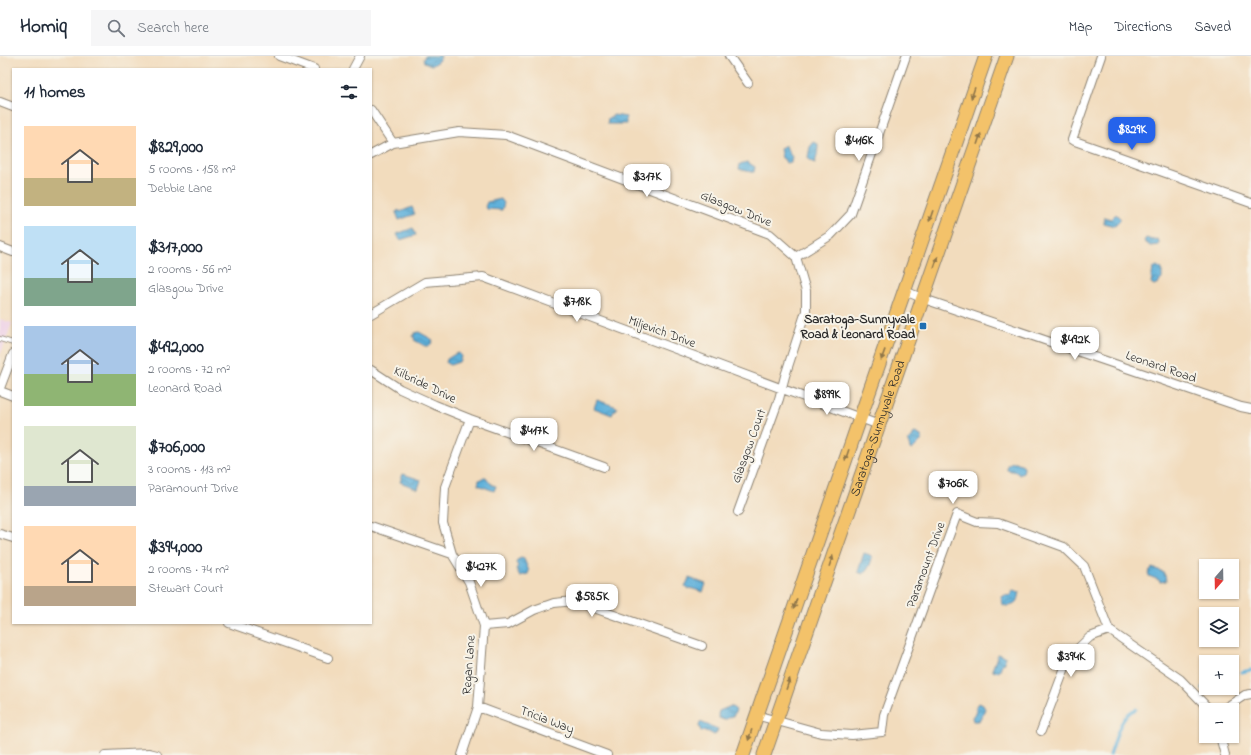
<!DOCTYPE html>
<meta charset="utf-8">
<style>
body{margin:0;font-family:"Indie Flower",sans-serif;background:#f6f6f7;color:#1f2937;height:100vh;display:flex;flex-direction:column;font-size:15px;white-space:nowrap}
*{box-sizing:border-box;margin:0}
p{font-size:13px;color:#747a83}
.icon{flex:none;width:22px;height:22px;fill:none;stroke:currentColor;stroke-width:2;stroke-linecap:round;stroke-linejoin:round}
.map{position:relative;flex:1;overflow:hidden}
.panel{position:absolute;left:12px;top:12px;width:360px;height:556px;display:flex;flex-direction:column;background:#fff;border-radius:0px;box-shadow:0 1px 3px #0004}
.panel>*{flex:none}
.needle{width:26px;rotate:200deg}
.fabs{position:absolute;left:1199px;top:503px;display:grid;gap:8px}
.fabs a{display:grid;place-items:center;width:40px;height:40px;border-radius:0px;background:#fff;box-shadow:0 1px 3px #0004;font-size:20px}
.price{position:absolute;translate:-50% -34px;padding:0 9px;border-radius:8px;background:#fff;color:#222;font-size:13px;line-height:26px;filter:drop-shadow(0 1px 2px #0008)}
.price::after{content:'';position:absolute;left:50%;top:24px;width:12px;height:9px;margin-left:-6px;background:inherit;clip-path:polygon(0 0,100% 0,50% 100%)}
.price.current{background:#2563eb;color:#fff}
ul{padding:0;list-style:none}
li{display:flex;align-items:center;gap:12px;height:100px;padding:0 12px}
li span{display:grid;place-items:center;flex:none;width:112px;height:80px;border-radius:0px;color:#555}
li>.icon{margin-inline-start:auto}
span .icon{width:48px;height:48px;fill:#fffc;stroke-width:1}
li b{font-size:17px}
h2{display:flex;justify-content:space-between;align-items:center;height:48px;padding:0 12px;font-size:17px}
header{display:flex;align-items:center;gap:24px;box-sizing:border-box;height:56px;padding:0 20px;background:#fff;border-bottom:1px solid #e0e1e3}
header strong{font-size:19px}
nav{display:flex;gap:22px;margin-inline-start:auto;font-size:14px}
.search{width:280px;height:36px;background:#f6f6f7;display:flex;align-items:center;gap:10px;box-sizing:border-box;padding:0 14px;border-radius:0px;color:#747a83;font-size:15px}
.map>svg:first-child{display:block}
.built{fill:#eed0e7}
.water{fill:url(#water-waves);stroke:#456e82}
.lines{fill:none;stroke-linecap:round;stroke-linejoin:round}
.stream{stroke:#5fb0da;stroke-width:3}
.lane-casing{stroke:#8e8474;stroke-width:6}
.street-casing{stroke:#8e8474;stroke-width:10}
.primary-casing{stroke:#8e8474;stroke-width:15}
.lane{stroke:#fff;stroke-width:4}
.street{stroke:#fff;stroke-width:8}
.primary{stroke:#f3c26a;stroke-width:13}
.oneway{fill:#8f764a}
.poi-dot{fill:#1f6fb2;stroke:#f7f3e8;stroke-width:1.5}
.labels{text-anchor:middle;dominant-baseline:central;stroke-width:4;stroke-linejoin:round;paint-order:stroke}
.street-label{font-size:13px;fill:#2b2b2b;stroke:#f7f3e8}
.poi-label{font-size:13px;font-weight:bold;fill:#2b2b2b;stroke:#f7f3e8;text-anchor:end}
</style>
<header>
<strong>Homiq</strong>
<div class="search"><svg class="icon" aria-label="search" viewBox="0 0 24 24"><circle cx="10" cy="10" r="6"/><path d="M15 15l6 6"/></svg>Search here</div>
<nav><a>Map</a><a>Directions</a><a>Saved</a></nav>
</header>
<div class="map">
<svg width="1251" height="699" viewBox="0 0 1251 699">
<defs>
<pattern id="water-waves" width="16" height="10" patternUnits="userSpaceOnUse"><rect width="16" height="10" fill="#5fb0da"/><path d="M0 5q4-4 8 0t8 0" fill="none" stroke="#4f8fb1"/></pattern>
</defs>
<rect width="100%" height="100%" fill="#f7f3e8"/>
<filter id="ink" filterUnits="userSpaceOnUse"><feTurbulence type="fractalNoise" baseFrequency=".025" numOctaves="2"/><feDisplacementMap in="SourceGraphic" scale="8" xChannelSelector="R" yChannelSelector="G"/><feConvolveMatrix kernelMatrix="1 2 1 2 8 2 1 2 1" color-interpolation-filters="sRGB"/></filter>
<filter id="wash" filterUnits="userSpaceOnUse"><feTurbulence type="fractalNoise" baseFrequency=".012" numOctaves="4" result="noise"/><feDisplacementMap in="SourceGraphic" scale="16" xChannelSelector="R" yChannelSelector="G"/><feGaussianBlur stdDeviation="0.9" result="paint"/><feColorMatrix in="noise" values="0 0 0 0 0 0 0 0 0 0 0 0 0 0 0 0 0 1.4 0 .05"/><feComposite in="paint" operator="in"/></filter>
<g filter="url(#wash)">
<rect width="100%" height="100%" fill="#f2dcbd"/>
<path class="built" d="M0 263 12 267 0 300Z"/>
<path class="water" d="M425 0H441C441 2 439 3 438 5 432 11 431 9 424 6L423 3Z
M614 59 626 61V68H607L608 62Z
M814 86 818 88C818 95 817 100 815 107L810 105 808 101 810 91Z
M783 90H786L789 97 792 101 791 106 786 107 784 103 782 102 780 93Z
M747 106 755 111 754 116H751L739 113 740 108Z
M501 143 504 147 502 154 487 153 485 151 487 146Z
M412 151 415 158 399 164 396 156 399 154 400 156Z
M1116 158 1121 163 1115 170 1103 167 1104 161 1111 163Z
M413 172 416 179 400 184 397 178Z
M1146 182 1152 184 1157 183 1159 185V189L1150 190 1144 185Z
M1157 210 1162 213V223L1158 227 1154 229 1151 227 1153 212Z
M419 276 433 284 430 290H425L414 284 415 282 413 281 415 277Z
M459 297 461 301 459 306 450 309 446 307 447 303 455 298Z
M597 344 617 351 615 355H614L612 359 594 352Z
M915 377 921 380 922 384 912 394 910 393 908 385 913 381V378Z
M1012 406H1016L1023 409 1024 412 1023 417 1019 419 1016 416 1007 414V409Z
M403 418 421 424 418 433 400 426Z
M484 421H486L492 429 496 430 494 435 478 429 479 424Z
M864 497 870 499 872 501C872 506 867 516 863 518L858 516Z
M521 502 524 503 529 515 528 518 520 520 516 513 518 510 516 507 517 504Z
M1152 512C1161 515 1165 514 1166 525L1160 526 1159 524 1149 520 1148 516Z
M689 522 706 528 703 536 690 532 689 533 685 531Z
M1013 534 1020 536C1019 540 1019 543 1017 546 1012 552 998 552 1002 541L1005 539 1010 540Z
M998 598 1005 600V607L1002 608 999 616 992 614Z
M978 647 983 649 985 653 979 665H973L972 661 976 656V650Z
M731 650 736 654 734 659 724 664 719 662 718 659 719 655Z
M700 666 718 673 716 678 714 679 709 676 701 675 699 670Z"/>
<g class="lines">
<path class="stream" d="M1242 616 1251 614
M1232 619 1234 617
M1202 632 1206 630
M1110 699C1116 683 1119 660 1136 653"/>
</g>
</g>
<g filter="url(#ink)">
<g class="lines">
<g class="lane-casing">
<path id="lane" d="M0 283 13 287"/>
</g>
<g class="street-casing">
<path id="street" d="M279 0 314 13
M729 0 748 27
M1101 0 1072 84 1251 147
M353 13 360 0
M0 46 13 51
M371 54 393 87
M371 99 393 87 459 76 506 79 770 178 796 201 806 235V255L785 320 779 343 738 456
M0 191 13 196
M796 201 831 179 851 158 906 0
M905 235 924 243 1241 351 1251 353
M371 258 425 226 483 221 879 369
M371 314 400 333 435 349 470 363 604 411
M0 332 13 298
M0 335 13 340
M371 470 452 498
M0 478 13 482
M229 567 328 602
M484 570 508 568 534 554 554 547 574 545 702 590
M478 651 607 699
M1222 654 1245 639 1251 638
M756 659 821 677 852 679 882 676 884 659 957 458 977 466 998 467 1064 491 1084 510 1109 574 1180 623 1210 654
M1041 675 1069 601 1090 581 1109 574
M1220 680 1225 699
M105 699 149 697 157 699
M462 699 478 651 484 570 469 526 452 498 443 467 445 431 470 363"/>
</g>
<g class="primary-casing">
<g id="primary">
<path d="M743 699 986 0"/>
<path id="s1" d="M764 699 1007 0"/>
</g>
</g>
<use href="#lane" class="lane"/>
<use href="#street" class="street"/>
<use href="#primary" class="primary"/>
</g>
<defs><path id="oneway-solid" d="M-6-.8H1V-3.2L6.5 0L1 3.2V.8H-6Z"/></defs>
<g class="oneway">
<use href="#oneway-solid" transform="translate(973 37) rotate(109)"/>
<use href="#oneway-solid" transform="translate(979 83) rotate(-71)"/>
<use href="#oneway-solid" transform="translate(931 160) rotate(109)"/>
<use href="#oneway-solid" transform="translate(936 206) rotate(-71)"/>
<use href="#oneway-solid" transform="translate(883 299) rotate(110)"/>
<use href="#oneway-solid" transform="translate(847 399) rotate(109)"/>
<use href="#oneway-solid" transform="translate(831 505) rotate(-71)"/>
<use href="#oneway-solid" transform="translate(795 548) rotate(109)"/>
<use href="#oneway-solid" transform="translate(788 628) rotate(-71)"/>
<use href="#oneway-solid" transform="translate(750 679) rotate(108)"/>
</g>
</g>
<rect class="poi-dot" x="919" y="266" width="8" height="8" rx="2"/>
<g class="labels">
<g class="street-label">
<text transform="translate(736 153) rotate(22)">Glasgow Drive</text>
<text transform="translate(662 276) rotate(20)">Miljevich Drive</text>
<text transform="translate(1161 311) rotate(19)">Leonard Road</text>
<text transform="translate(425 329) rotate(26)">Kilbride Drive</text>
<text stroke="none"><textPath href="#s1" startOffset="346">Saratoga-Sunnyvale Road</textPath></text>
<text transform="translate(749 390) rotate(-70)">Glasgow Court</text>
<text transform="translate(926 509) rotate(-70)">Paramount Drive</text>
<text transform="translate(469 609) rotate(-86)">Regan Lane</text>
<text transform="translate(547 664) rotate(21)">Tricia Way</text>
</g>
<g class="poi-label">
<text x="915" y="263">Saratoga-Sunnyvale<tspan x="915" dy="15">Road &amp; Leonard Road</tspan></text>
</g>
</g>
</svg>
<div class="fabs">
<a><svg class="needle" viewBox="-14 -14 28 28"><path d="M0-13l5 13h-10z" fill="#e53935"/><path d="M0 13l5-13h-10z" fill="#747a83"/></svg></a>
<a><svg class="icon" aria-label="layers" viewBox="0 0 24 24"><path d="M12 4l9 5-9 5-9-5zM3 14l9 5 9-5"/></svg></a>
<a>+</a>
<a>−</a>
</div>
<b class="price current" style="left:1132px;top:95px">$829K</b>
<b class="price" style="left:859px;top:106px">$416K</b>
<b class="price" style="left:647px;top:142px">$317K</b>
<b class="price" style="left:577px;top:267px">$718K</b>
<b class="price" style="left:1075px;top:305px">$492K</b>
<b class="price" style="left:827px;top:360px">$899K</b>
<b class="price" style="left:534px;top:396px">$417K</b>
<b class="price" style="left:953px;top:449px">$706K</b>
<b class="price" style="left:481px;top:532px">$427K</b>
<b class="price" style="left:592px;top:562px">$585K</b>
<b class="price" style="left:1071px;top:622px">$394K</b>
<section class="panel">
<h2>11 homes<svg class="icon" aria-label="filters" viewBox="0 0 24 24"><path d="M4 7h16M4 17h16"/><circle cx="9" cy="7" r="2"/><circle cx="15" cy="17" r="2"/></svg></h2>
<ul>
<li><span style="background:linear-gradient(#ffd9b3 65%,#c2b280 0)"><svg class="icon" aria-label="home" viewBox="0 0 24 24"><path d="M3 11l9-7 9 7M6 9v11h12V9"/></svg></span><div><b>$829,000</b><p>5 rooms · 158 m²</p><p>Debbie Lane</p></div></li>
<li><span style="background:linear-gradient(#bfe0f5 65%,#7fa58c 0)"><svg class="icon" aria-label="home" viewBox="0 0 24 24"><path d="M3 11l9-7 9 7M6 9v11h12V9"/></svg></span><div><b>$317,000</b><p>2 rooms · 56 m²</p><p>Glasgow Drive</p></div></li>
<li><span style="background:linear-gradient(#a9c7e8 60%,#8fb573 0)"><svg class="icon" aria-label="home" viewBox="0 0 24 24"><path d="M3 11l9-7 9 7M6 9v11h12V9"/></svg></span><div><b>$492,000</b><p>2 rooms · 72 m²</p><p>Leonard Road</p></div></li>
<li><span style="background:linear-gradient(#dfe7d0 75%,#9aa5b1 0)"><svg class="icon" aria-label="home" viewBox="0 0 24 24"><path d="M3 11l9-7 9 7M6 9v11h12V9"/></svg></span><div><b>$706,000</b><p>3 rooms · 113 m²</p><p>Paramount Drive</p></div></li>
<li><span style="background:linear-gradient(#ffd9b3 75%,#b9a48a 0)"><svg class="icon" aria-label="home" viewBox="0 0 24 24"><path d="M3 11l9-7 9 7M6 9v11h12V9"/></svg></span><div><b>$394,000</b><p>2 rooms · 74 m²</p><p>Stewart Court</p></div></li>
</ul>
</section>
</div>
